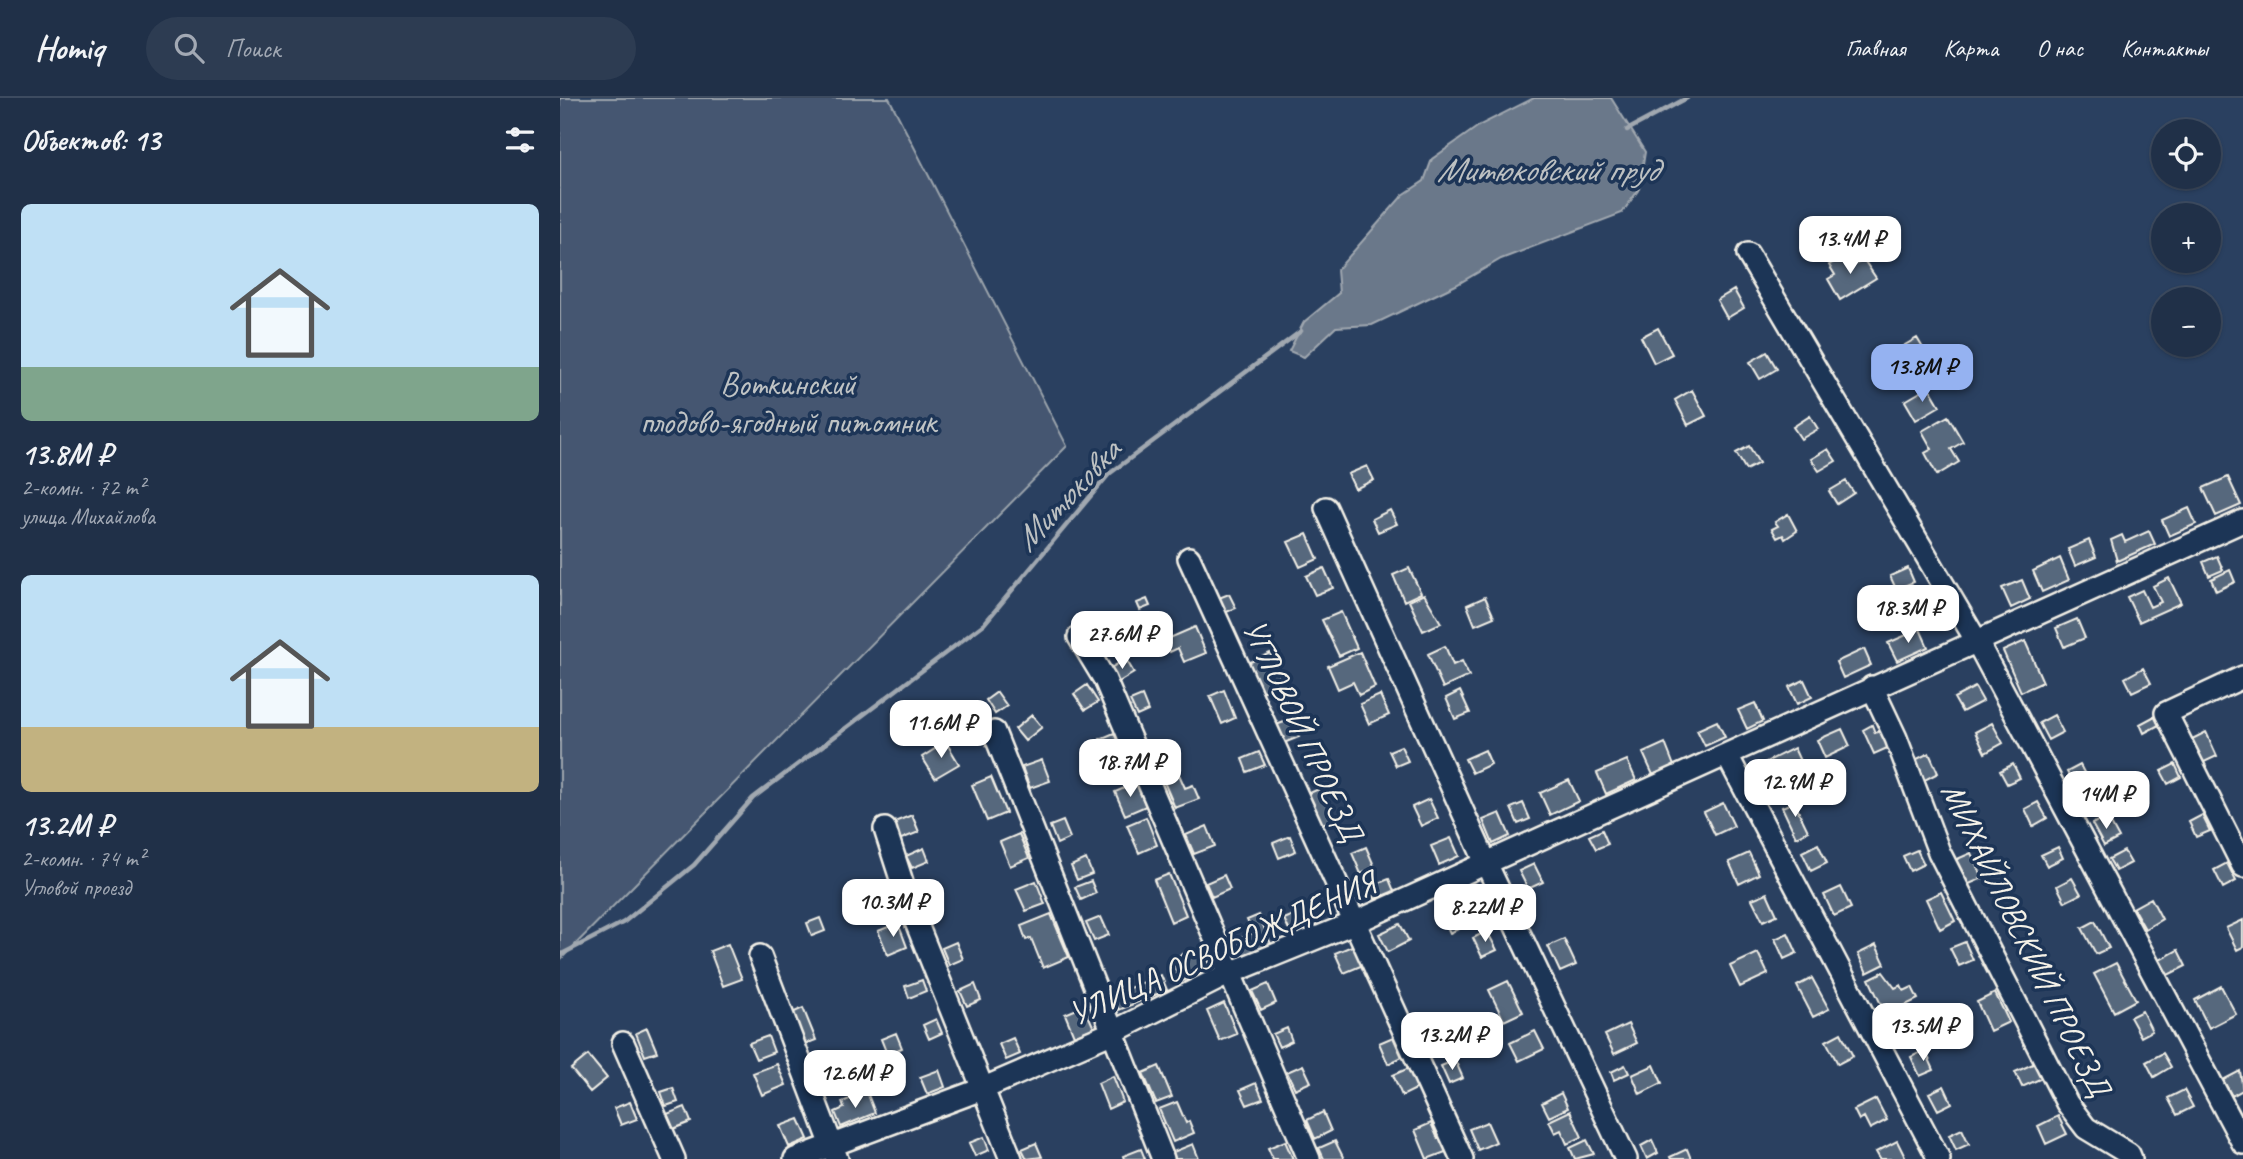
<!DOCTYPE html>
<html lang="ru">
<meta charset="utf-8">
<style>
body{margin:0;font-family:Caveat,sans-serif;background:#2d3c52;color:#f1f3f6;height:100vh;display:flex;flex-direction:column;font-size:26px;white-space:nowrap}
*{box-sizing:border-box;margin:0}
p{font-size:23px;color:#a2a9b4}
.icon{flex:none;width:38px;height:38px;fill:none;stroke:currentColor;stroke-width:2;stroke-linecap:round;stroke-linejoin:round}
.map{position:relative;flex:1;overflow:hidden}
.panel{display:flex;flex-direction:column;background:#203048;width:560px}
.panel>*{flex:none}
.fabs{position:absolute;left:1591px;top:21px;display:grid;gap:14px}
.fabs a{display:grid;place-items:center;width:70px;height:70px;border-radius:50%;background:#203048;box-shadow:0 2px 5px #0004,0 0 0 2px #3d4b60;font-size:35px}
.price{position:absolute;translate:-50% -60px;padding:0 16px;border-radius:14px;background:#fff;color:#222;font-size:23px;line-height:46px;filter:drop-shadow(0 2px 4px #0008)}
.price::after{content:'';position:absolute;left:50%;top:42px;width:21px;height:16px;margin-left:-10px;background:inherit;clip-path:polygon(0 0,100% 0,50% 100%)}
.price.active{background:#95b2f1;color:#111}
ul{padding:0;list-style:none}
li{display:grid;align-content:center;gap:14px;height:371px;padding:0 21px}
li span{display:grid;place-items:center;height:217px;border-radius:10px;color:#555}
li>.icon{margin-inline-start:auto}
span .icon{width:126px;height:126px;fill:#fffc;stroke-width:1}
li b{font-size:30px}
h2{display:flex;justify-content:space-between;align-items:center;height:84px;padding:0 21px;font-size:30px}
header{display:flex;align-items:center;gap:42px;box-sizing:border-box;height:98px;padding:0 35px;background:#203048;border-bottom:2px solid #3d4b60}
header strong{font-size:33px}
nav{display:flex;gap:38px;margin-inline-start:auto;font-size:24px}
.search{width:490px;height:63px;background:#2d3c52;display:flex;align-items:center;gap:18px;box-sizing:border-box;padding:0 24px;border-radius:38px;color:#a2a9b4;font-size:26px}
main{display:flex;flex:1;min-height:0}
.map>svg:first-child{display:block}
.green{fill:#445771;stroke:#9ca4ac;stroke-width:2}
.water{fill:#6a788a;stroke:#a1a8b0;stroke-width:2}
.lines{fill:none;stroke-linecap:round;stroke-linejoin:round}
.stream{stroke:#a1a8b0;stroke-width:4.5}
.building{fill:#56677d;stroke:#f4f1e8;stroke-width:2}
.minor-casing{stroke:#f4f1e8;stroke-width:26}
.minor{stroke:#1d3557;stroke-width:21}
.labels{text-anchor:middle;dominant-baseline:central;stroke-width:7;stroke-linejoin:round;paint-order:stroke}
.park-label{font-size:33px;fill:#bfc3c4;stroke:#1d3557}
.street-label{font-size:33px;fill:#f4f1e8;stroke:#1d3557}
.water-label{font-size:35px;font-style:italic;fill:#bdc1c2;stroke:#1d3557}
</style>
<header>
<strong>Homiq</strong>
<div class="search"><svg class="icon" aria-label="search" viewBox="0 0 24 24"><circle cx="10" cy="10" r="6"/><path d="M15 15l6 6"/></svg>Поиск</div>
<nav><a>Главная</a><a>Карта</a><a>О нас</a><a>Контакты</a></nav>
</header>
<main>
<section class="panel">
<h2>Объектов: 13<svg class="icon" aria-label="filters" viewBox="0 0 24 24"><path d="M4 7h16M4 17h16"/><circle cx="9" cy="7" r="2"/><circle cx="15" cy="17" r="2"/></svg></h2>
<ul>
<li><span style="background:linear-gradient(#bfe0f5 75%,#7fa58c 0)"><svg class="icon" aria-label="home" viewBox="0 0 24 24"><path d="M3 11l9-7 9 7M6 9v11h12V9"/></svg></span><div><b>13.8M ₽</b><p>2-комн. · 72 m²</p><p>улица Михайлова</p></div></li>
<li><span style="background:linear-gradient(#bfe0f5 70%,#c2b280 0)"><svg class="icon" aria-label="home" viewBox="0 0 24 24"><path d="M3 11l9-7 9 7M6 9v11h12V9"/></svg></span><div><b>13.2M ₽</b><p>2-комн. · 74 m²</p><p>Угловой проезд</p></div></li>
</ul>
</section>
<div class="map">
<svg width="1683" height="1061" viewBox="0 0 1683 1061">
<rect width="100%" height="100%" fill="#2a4060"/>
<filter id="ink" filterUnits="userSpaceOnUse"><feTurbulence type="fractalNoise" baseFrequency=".0143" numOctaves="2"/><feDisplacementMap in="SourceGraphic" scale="14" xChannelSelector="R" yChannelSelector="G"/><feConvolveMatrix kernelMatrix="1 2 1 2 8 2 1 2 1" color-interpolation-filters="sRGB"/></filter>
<g filter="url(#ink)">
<path class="green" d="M0 0H329L507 348 0 862Z"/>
<path class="water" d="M974 0H1051L1085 54 1079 91 1062 115 941 161 896 187 812 227 776 229 744 259 729 253 744 224 779 195 777 172 843 97 864 83 872 61 920 27Z"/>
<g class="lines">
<path class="stream" d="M1067 32 1127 0
M0 857 64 824 134 767 193 700 424 526 549 376 741 233"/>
</g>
<path class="building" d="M1289 155 1296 166 1304 162 1316 180 1280 202 1268 181 1275 177 1269 167Z
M1174 192 1184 210 1167 220 1157 202Z
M1098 230 1112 256 1094 265 1081 239Z
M1357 240 1369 260 1360 268 1350 270 1337 265 1331 255Z
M1207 254 1217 271 1200 281 1190 264Z
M1369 289 1380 308 1356 322 1345 303Z
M1132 292 1146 318 1128 327 1115 302Z
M1250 318 1258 331 1241 341 1233 329Z
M1388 318 1403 344 1391 351 1399 364 1377 377 1365 355 1372 351 1362 333Z
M1189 348 1199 365 1186 372 1176 355Z
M1268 351 1276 363 1259 373 1251 361Z
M807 368 814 382 795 391 788 376Z
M1668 379 1681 407 1656 418 1643 390Z
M1286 383 1294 395 1277 406 1269 393Z
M1629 410 1636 426 1609 438 1602 422Z
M830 412 837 426 818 434 812 421Z
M1228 416 1237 433 1225 441 1223 437 1217 440 1212 431 1218 428 1215 424Z
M1589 433 1595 446 1557 463 1551 442 1562 437 1565 444Z
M747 436 758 461 740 469 728 444Z
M1529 442 1536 459 1515 468 1508 451Z
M1657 458 1663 472 1649 478 1643 464Z
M1500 460 1509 482 1482 494 1473 473Z
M764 470 773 490 755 497 746 478Z
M849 470 861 495 844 503 833 477Z
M1348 470 1354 484 1336 491 1330 478Z
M1670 472 1675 484 1656 493 1651 481Z
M1609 480 1621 505 1579 524 1567 499 1582 492 1590 509 1601 504 1593 488Z
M1462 482 1470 501 1451 510 1442 490Z
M669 496 676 510 662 516 656 501Z
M864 496 881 525 863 533 849 503Z
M925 499 934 519 915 527 907 507Z
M587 501 590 508 580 512 577 505Z
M781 514 797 550 779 558 762 522Z
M1517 521 1525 540 1504 549 1496 530Z
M635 529 646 555 624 564 618 550 610 554 605 542Z
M1360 531 1368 549 1337 563 1328 545Z
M1465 543 1483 584 1461 594 1443 553Z
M885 548 893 567 902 563 909 578 883 590 868 556Z
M1304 551 1311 567 1283 580 1276 564Z
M800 554 815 589 799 597 793 584 778 591 768 568Z
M710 555 723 585 700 595 688 565Z
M566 561 574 575 557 585 549 571Z
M1583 570 1591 585 1572 594 1565 580Z
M1244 582 1252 599 1237 606 1229 589Z
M527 587 538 604 525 612 514 596Z
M1415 589 1423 603 1402 614 1394 600Z
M664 592 675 620 662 626 650 598Z
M900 593 910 615 895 621 886 600Z
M437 594 447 608 435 616 426 602Z
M820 597 829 617 809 626 800 606Z
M582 598 588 613 577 618 570 603Z
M1195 605 1203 623 1187 631 1178 612Z
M472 617 482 629 465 643 455 631Z
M1494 617 1503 634 1488 642 1479 625Z
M1595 618 1599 627 1584 635 1580 626Z
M732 621 739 639 724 645 716 627Z
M1157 623 1165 639 1145 648 1137 632Z
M1432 625 1443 645 1425 655 1415 634Z
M1312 627 1315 635 1326 630 1334 647 1314 656 1303 632Z
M1282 631 1290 648 1265 660 1257 642Z
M1646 634 1657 658 1640 666 1628 643Z
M554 635 564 659 550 665 540 641Z
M386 644 399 666 375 680 362 659Z
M1105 645 1114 668 1093 677 1083 655Z
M841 648 848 663 836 668 829 653Z
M1234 650 1246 676 1212 692 1200 667Z
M925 652 931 666 912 675 905 661Z
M699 654 705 667 687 674 682 661Z
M1369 655 1378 675 1361 684 1351 664Z
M482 662 490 683 470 690 462 669Z
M1067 662 1076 682 1046 696 1037 675Z
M614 665 625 690 633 687 639 701 615 710 599 672Z
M1453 666 1460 680 1447 686 1440 673Z
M1615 666 1621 679 1608 686 1601 673Z
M1520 667 1528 682 1515 689 1507 674Z
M431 679 446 715 427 723 412 687Z
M1009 682 1019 703 990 717 980 695Z
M576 685 586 708 565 717 555 694Z
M761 690 774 721 758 728 745 697Z
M869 701 878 720 861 728 852 709Z
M1234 704 1248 733 1236 739 1222 709Z
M1478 704 1487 720 1473 728 1465 711Z
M963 705 970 721 958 726 951 710Z
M1163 705 1174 728 1155 737 1144 714Z
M940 715 950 738 933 746 923 722Z
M352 717 359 734 339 742 332 725Z
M1642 717 1650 733 1636 739 1629 724Z
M1547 718 1559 740 1544 748 1532 726Z
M586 719 597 747 579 755 567 727Z
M503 723 510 740 497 746 490 728Z
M647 728 655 748 634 756 626 737Z
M1042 732 1048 746 1036 751 1029 738Z
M459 736 469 760 450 768 440 744Z
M730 738 736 753 719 760 713 745Z
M891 740 899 758 879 767 871 748Z
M1258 746 1267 765 1251 773 1242 754Z
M806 749 815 770 801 776 792 755Z
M1498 749 1503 760 1487 768 1481 757Z
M364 750 369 763 352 770 346 758Z
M1357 752 1364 766 1350 773 1343 758Z
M1564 753 1571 765 1556 773 1549 761Z
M1189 755 1199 776 1179 786 1169 764Z
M1411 755 1423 780 1407 787 1395 762Z
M526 761 532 776 517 782 511 768Z
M1667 765 1676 783 1663 790 1654 772Z
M974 766 983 784 968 791 959 773Z
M609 776 626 817 611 824 594 782Z
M664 777 670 791 652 799 646 785Z
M1512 780 1521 796 1505 804 1497 788Z
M829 781 834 793 815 801 809 789Z
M372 783 378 798 365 803 359 788Z
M476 783 485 806 466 813 456 791Z
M531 783 536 795 521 802 515 789Z
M1281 789 1291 810 1274 818 1264 797Z
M327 792 334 810 320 815 313 798Z
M1381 794 1395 823 1380 831 1366 801Z
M1207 795 1217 817 1203 823 1192 801Z
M1591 800 1602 821 1585 831 1573 810Z
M896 804 907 827 890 835 879 812Z
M491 816 509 859 483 870 471 840 466 842 461 828Z
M736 816 742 831 731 836 724 821Z
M699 817 711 846 680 859 674 843 693 835 687 822Z
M541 819 549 837 534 843 526 825Z
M260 820 265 833 252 838 247 825Z
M1683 822V849L1677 852 1666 830Z
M1535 823 1549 850 1536 856 1522 830Z
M338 825 347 849 328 857 318 833Z
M840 826 849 843 828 854 819 836Z
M927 833 937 852 922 859 913 840Z
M1228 835 1237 855 1224 861 1215 841Z
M1004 841 1016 867 1000 874 988 848Z
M396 844 403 861 389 867 382 850Z
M1405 844 1413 862 1399 868 1390 850Z
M799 845 808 865 784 875 775 855Z
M168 846 182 881 163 888 150 853Z
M1316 847 1325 866 1307 875 1298 856Z
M632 852 635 859 645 855 652 871 620 884 611 861Z
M1618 852 1626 868 1608 877 1600 862Z
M1198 855 1208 876 1180 889 1170 868Z
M1556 865 1576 902 1554 914 1534 876Z
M1323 874 1335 890 1341 887 1344 893 1352 889 1358 901 1326 917 1309 881Z
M601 877 607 892 559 912 552 897Z
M1252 880 1269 911 1253 919 1237 888Z
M362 882 366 893 349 900 345 888Z
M948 883 963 914 944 923 929 892Z
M415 886 421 902 407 908 400 893Z
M708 886 716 905 701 912 692 893Z
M1661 888 1676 916 1649 930 1635 902Z
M1435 895 1449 924 1430 933 1417 904Z
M664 905 677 936 660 943 647 913Z
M524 908 534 930 514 938 505 916Z
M243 910 256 942 243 947 230 916Z
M1345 912 1349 920 1354 918 1360 931 1339 941 1329 919Z
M1582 913 1592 933 1581 939 1570 919Z
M376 921 382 935 369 941 363 927Z
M1068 926 1077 945 1054 956 1045 937Z
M880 929 889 950 875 957 865 935Z
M87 930 97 954 85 958 76 935Z
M727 930 732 943 719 949 713 936Z
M975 933 984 951 959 963 950 945Z
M336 935 342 950 327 956 321 941Z
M1281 935 1293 958 1278 966 1266 943Z
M208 938 214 954 196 961 189 945Z
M833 939 842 959 828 966 819 945Z
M453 940 460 956 446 962 439 946Z
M1365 952 1374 972 1360 978 1351 959Z
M1603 955 1611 969 1594 979 1586 964Z
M28 957 47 980 30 994 11 971Z
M895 962 903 980 889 986 881 968Z
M1475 965 1482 980 1462 989 1455 974Z
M217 966 226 987 202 997 193 975Z
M743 967 751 984 735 991 727 974Z
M1065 967 1069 975 1054 982 1051 974Z
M1094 967 1102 985 1080 996 1072 977Z
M599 968 612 999 596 1005 583 975Z
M274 970 278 980 266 984 262 975Z
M849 970 858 990 842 998 833 977Z
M379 972 385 989 367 996 360 979Z
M1680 973 1683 992 1672 998 1663 982Z
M553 978 563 1004 548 1011 538 985Z
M696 985 703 1001 687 1007 680 992Z
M1384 988 1392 1005 1378 1012 1369 995Z
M113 990 118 1004 106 1008 101 994Z
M1624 992 1633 1009 1617 1017 1608 1000Z
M307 994 315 1015 281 1029 275 1014 284 1010 282 1004Z
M1001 995 1008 1010 989 1019 982 1005Z
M1316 1001 1327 1022 1310 1031 1304 1019 1299 1022 1294 1012Z
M70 1004 77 1021 61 1027 54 1010Z
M617 1004 626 1025 629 1023 634 1035 613 1044 599 1011Z
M125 1009 131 1024 113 1031 107 1016Z
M1010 1013 1022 1039 1007 1046 1001 1032 995 1035 989 1023Z
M763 1014 771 1033 755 1041 747 1022Z
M1498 1018 1507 1036 1486 1046 1478 1028Z
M239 1021 248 1041 229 1049 220 1028Z
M927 1024 936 1044 918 1052 909 1031Z
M871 1025 878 1041 885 1038 891 1052 867 1061 855 1032Z
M1402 1031 1409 1046 1396 1052 1389 1037Z
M424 1039 429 1052 415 1058 409 1045Z
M1027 1042 1034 1056 1015 1061 1010 1050Z
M1092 1042 1098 1055 1087 1061 1081 1048Z
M725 1043 733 1061H713L708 1050Z
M775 1043 784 1061H764L759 1050Z
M1337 1043 1346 1061H1320L1316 1054Z
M476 1045 482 1059 467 1061 462 1051Z
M633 1046 639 1061H615L613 1054Z
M581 1051 585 1061H564L563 1058Z
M1127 1051 1131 1061H1111L1110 1059Z"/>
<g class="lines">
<g class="minor-casing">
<path id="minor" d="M1188 156 1416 542 1683 1045
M766 410 926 765 1066 1061
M629 460 902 1061
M519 539 545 582 749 1061
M1683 579 1606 615 1683 768
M1312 589 1336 640 1379 754 1507 1005 1526 1030 1569 1056 1571 1061
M434 634 603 1061
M1167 657 1379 1061
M325 731 350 809 451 1061
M200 858 277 1061
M63 945 114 1061
M235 1061 422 991 553 934 670 875 796 824 1683 423"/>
</g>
<use href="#minor" class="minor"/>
</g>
</g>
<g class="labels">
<g class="park-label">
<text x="228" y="286">Воткинский<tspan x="228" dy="38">плодово-ягодный питомник</tspan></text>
</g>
<g class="street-label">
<text transform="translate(743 632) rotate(65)">УГЛОВОЙ ПРОЕЗД</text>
<text transform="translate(1466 841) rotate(64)">МИХАЙЛОВСКИЙ ПРОЕЗД</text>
<text transform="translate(662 850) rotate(-24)">УЛИЦА ОСВОБОЖДЕНИЯ</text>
</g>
<g class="water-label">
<text x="987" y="71">Митюковский пруд</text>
<text transform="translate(507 397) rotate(-47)">Митюковка</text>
</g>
</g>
</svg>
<div class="fabs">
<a><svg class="icon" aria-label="locate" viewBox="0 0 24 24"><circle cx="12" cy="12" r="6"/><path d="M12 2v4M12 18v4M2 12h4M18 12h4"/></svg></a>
<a>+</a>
<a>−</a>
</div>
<b class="price" style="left:1290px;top:178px">13.4M ₽</b>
<b class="price active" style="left:1362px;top:306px">13.8M ₽</b>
<b class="price" style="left:1348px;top:547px">18.3M ₽</b>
<b class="price" style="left:562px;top:573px">27.6M ₽</b>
<b class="price" style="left:381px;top:662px">11.6M ₽</b>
<b class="price" style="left:570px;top:701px">18.7M ₽</b>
<b class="price" style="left:1235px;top:721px">12.9M ₽</b>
<b class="price" style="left:1546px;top:733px">14M ₽</b>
<b class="price" style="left:333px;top:841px">10.3M ₽</b>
<b class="price" style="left:925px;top:846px">8.22M ₽</b>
<b class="price" style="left:1363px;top:965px">13.5M ₽</b>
<b class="price" style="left:892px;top:974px">13.2M ₽</b>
<b class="price" style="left:295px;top:1012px">12.6M ₽</b>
</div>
</main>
